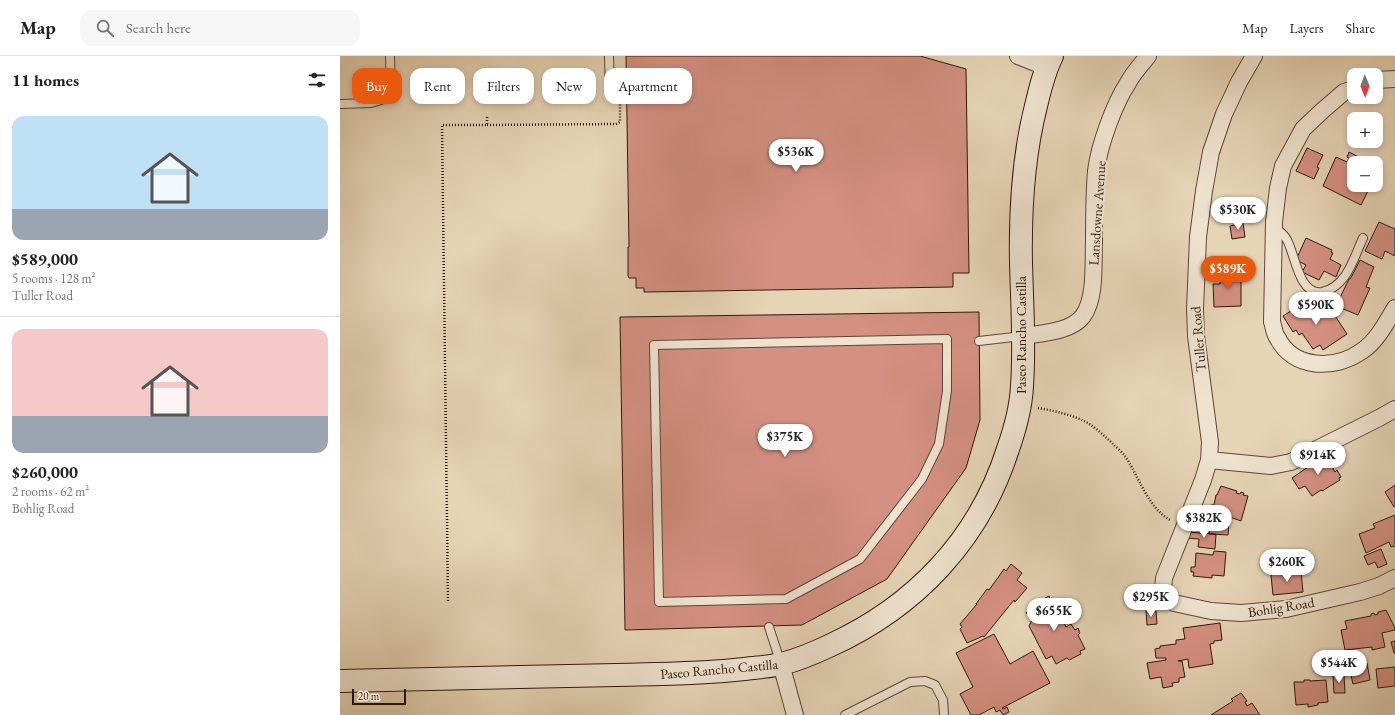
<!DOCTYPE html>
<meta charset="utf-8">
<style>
body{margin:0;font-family:"EB Garamond",serif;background:#f6f6f6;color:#202124;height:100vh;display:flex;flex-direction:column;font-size:15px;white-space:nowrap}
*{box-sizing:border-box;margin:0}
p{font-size:13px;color:#757577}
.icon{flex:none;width:22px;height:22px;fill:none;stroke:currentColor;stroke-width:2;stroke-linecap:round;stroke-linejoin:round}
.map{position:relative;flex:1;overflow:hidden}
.panel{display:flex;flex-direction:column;background:#fff;width:340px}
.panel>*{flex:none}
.guide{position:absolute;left:12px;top:12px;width:380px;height:36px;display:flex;gap:8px}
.needle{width:26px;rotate:179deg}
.tools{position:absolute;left:1007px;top:12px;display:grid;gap:8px}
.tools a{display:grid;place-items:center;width:36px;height:36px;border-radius:8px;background:#fff;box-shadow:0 2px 6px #0003;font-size:20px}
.scale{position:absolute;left:12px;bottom:10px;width:54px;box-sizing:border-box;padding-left:4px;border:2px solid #31170b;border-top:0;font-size:11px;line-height:14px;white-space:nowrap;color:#31170b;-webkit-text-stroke:3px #efe3d0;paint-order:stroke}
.price{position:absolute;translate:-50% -34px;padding:0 9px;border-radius:14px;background:#fff;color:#222;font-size:13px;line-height:26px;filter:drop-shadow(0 1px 2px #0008)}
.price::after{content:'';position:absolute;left:50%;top:24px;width:12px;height:9px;margin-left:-6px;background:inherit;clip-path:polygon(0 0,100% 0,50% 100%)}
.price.on{background:#ea580c;color:#fff}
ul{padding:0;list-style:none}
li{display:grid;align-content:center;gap:8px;height:212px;padding:0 12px}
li+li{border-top:1px solid #e0e0e0}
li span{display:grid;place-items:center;height:124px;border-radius:12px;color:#555}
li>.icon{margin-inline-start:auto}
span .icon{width:72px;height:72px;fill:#fffc;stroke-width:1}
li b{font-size:17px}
h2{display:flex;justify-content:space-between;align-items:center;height:48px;padding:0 12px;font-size:17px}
.pill{padding:0 14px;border-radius:12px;background:#fff;box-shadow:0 2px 6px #0003;font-size:14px;line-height:36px}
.pill.on{background:#ea580c;color:#fff}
header{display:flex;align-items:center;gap:24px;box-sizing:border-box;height:56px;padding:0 20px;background:#fff;border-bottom:1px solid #e0e0e0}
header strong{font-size:19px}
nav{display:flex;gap:22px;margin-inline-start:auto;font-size:14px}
.search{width:280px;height:36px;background:#f6f6f6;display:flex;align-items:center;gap:10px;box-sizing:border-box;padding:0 14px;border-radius:12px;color:#757577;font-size:15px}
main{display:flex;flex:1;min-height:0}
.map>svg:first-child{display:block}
.building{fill:#d49082;stroke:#31170b}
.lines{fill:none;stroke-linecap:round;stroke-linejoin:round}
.lane-casing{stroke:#5e4636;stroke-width:10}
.street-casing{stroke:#5e4636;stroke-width:18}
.secondary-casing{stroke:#31170b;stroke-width:24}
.path{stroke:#31170b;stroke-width:2.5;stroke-dasharray:1 2;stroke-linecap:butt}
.lane{stroke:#efe3d0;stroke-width:8}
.street{stroke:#efe3d0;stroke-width:16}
.secondary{stroke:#efe3d0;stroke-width:22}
.labels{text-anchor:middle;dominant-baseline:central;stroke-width:4;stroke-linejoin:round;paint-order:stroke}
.street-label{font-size:14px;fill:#31170b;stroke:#efe3d0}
</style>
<header>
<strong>Map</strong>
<div class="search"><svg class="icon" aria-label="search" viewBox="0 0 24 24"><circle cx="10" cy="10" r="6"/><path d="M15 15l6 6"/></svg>Search here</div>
<nav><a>Map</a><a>Layers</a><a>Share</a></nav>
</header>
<main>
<section class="panel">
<h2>11 homes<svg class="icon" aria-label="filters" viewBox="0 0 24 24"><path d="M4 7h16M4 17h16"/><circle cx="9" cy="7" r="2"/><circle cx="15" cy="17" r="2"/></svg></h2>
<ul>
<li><span style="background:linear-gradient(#bfe0f5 75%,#9aa5b1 0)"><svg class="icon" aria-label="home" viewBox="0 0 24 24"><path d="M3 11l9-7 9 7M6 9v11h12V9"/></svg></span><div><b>$589,000</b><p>5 rooms · 128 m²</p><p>Tuller Road</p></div></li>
<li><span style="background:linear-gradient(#f6c9c9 70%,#9aa5b1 0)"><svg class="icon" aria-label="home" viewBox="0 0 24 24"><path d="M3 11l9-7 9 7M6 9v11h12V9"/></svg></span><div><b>$260,000</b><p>2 rooms · 62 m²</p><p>Bohlig Road</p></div></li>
</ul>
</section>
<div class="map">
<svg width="1055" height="659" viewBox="0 0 1055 659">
<rect width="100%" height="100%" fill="#e6d4b6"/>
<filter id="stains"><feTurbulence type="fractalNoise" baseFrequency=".005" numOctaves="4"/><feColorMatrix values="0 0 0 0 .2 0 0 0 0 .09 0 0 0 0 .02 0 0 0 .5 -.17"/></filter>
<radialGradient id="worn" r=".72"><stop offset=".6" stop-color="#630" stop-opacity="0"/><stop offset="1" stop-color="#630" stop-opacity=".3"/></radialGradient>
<path class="building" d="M286 0H580L626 13 629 217H613V231L304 236V232H296V222H289L288 220V191H289Z
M967 92 983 99 977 111 979 112 974 123 956 115Z
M1009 96 1030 107H1014V129H1031L1021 149 983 130 996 101 1007 106 1009 102 1007 101Z
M1039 166 1055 173V200L1045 195 1042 203 1025 195Z
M903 167 905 181 892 183 890 170Z
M966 182 992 194 991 196 993 197 990 203 1001 209 996 221 984 215 979 224 962 216 966 209 956 204Z
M1020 204 1034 211 1026 231 1030 232 1018 259 996 250 1009 223H1010L1014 216Z
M895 212H899L900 215H901V250L874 251 873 228H880V217H892L891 215H895Z
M975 249 979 255 988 249 1007 278 983 294 980 289 973 293 962 277 959 279 956 274 953 276 943 260 957 251 960 256 966 252 967 254Z
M639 256 640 364 626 412 547 523 462 569 285 574 280 261Z
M988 399 991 403 988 405 989 406 991 405 995 411 993 413 995 416 997 414 1001 421 999 422 1000 424 982 435 981 434 972 440 965 430 959 433 952 422 984 400 985 402Z
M1055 429V450L1054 451 1045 436Z
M881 430 897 435 896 437 900 438 901 436 904 437 903 439 908 440 901 465 890 461 889 464 871 458 873 455 869 453 871 449H874L876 439H877Z
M1055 459V490L1051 491 1049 486 1026 497 1019 478 1035 472 1033 468Z
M870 465 889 467 888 479 869 478Z
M846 476 876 478 875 493 858 491 859 483 846 482Z
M1041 493 1047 508 1038 512 1035 506 1028 509 1024 500Z
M960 494 963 506 950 511 947 498Z
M874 495 886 496 884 520 872 519V522L853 520 854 516H851V511H855L856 497 873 499Z
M671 508 682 517 677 524 687 532 675 546 674 544 644 581 643 580 627 587 620 573 622 571 620 568 637 548H636L647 533 649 534 664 513 666 515Z
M958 513V516H961L963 536 933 539 931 519 942 517V515Z
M709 540 710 543 712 542 726 571 731 568 735 574 738 572 740 577 738 579 745 593 740 595 741 598 729 604 727 602 716 608 712 600 706 603 689 570 693 562 686 557 698 543 700 545Z
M1046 554 1055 572V574L1042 577 1045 591 1032 594V591L1005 594 1001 574 1007 573 1005 565 1031 560V558L1034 557 1035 559 1038 558V556Z
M806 555H816L817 568 807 569Z
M880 567 882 584 874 585V587L870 588 873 608 849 612 848 603 838 605H842L845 621 839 622V626L832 627 833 630 823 632 821 621 810 623 807 607 826 604V602H816L815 593 820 592V590L836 588V584L845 583 843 572Z
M654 578 670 608 693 595 710 627 662 652 663 653 667 651 669 656 663 659 660 654 656 656 654 651 639 659H631L620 638 633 631 616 597Z
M1055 585V597H1054L1051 586Z
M1027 607 1030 624 1013 628 1009 611Z
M1055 611V630L1038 632 1036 613Z
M1004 619 1005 637H994L993 620Z
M964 624H970V625L986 624 988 646 978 647V649L968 651V648L956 649 954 626H964Z
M901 637 907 645 905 646 907 650 912 647 920 659H871L893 645 891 643Z"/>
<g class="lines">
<g class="lane-casing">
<path id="lane" d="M269 0 270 36
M0 48 31 47 51 41 50 0
M934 171C940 175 944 178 947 184 955 198 959 240 982 236 1007 231 1014 201 1023 182
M607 283V335L599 388 582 423 520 503 446 543 319 546 314 289Z
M639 285 683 280
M429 571 441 608
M505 659 570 626 585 625 595 629 603 644 604 659"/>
</g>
<g class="street-casing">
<path id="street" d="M678 0 706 11
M914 0 899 26 884 58 871 96 864 135 858 181 855 253 856 280 870 386 869 404 863 424 824 522 823 533 825 542 834 547 871 555 901 557 946 553 1020 536 1039 530 1055 522
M1036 24 1055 23
M1014 33 1004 36 982 55 963 73 943 110 938 132 934 166 932 266C934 271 934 277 937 281 953 314 995 314 1022 295 1037 285 1046 267 1055 252
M684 280C702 277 731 276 743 260 756 242 753 208 754 186 754 162 754 139 756 115 759 90 774 48 788 27 793 17 801 9 808 0
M869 404 931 410 951 406 1039 362 1055 353
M441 608 455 659"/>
</g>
<g class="secondary-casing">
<path id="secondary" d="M0 625C92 623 184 621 276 619 319 618 361 618 404 613 418 611 432 611 445 607 460 603 474 597 489 590 575 551 639 484 668 393 675 373 681 352 682 330 685 289 682 248 681 207 680 155 683 101 696 50 700 33 704 16 712 0"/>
</g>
<path class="path" d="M147 69 276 68 280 66V44
M698 352C715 355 733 359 748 367 757 373 766 381 774 389 777 392 782 396 785 400 798 419 808 452 830 464
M108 545 102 69H147V60"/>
<use href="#lane" class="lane"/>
<use href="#street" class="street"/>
<use href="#secondary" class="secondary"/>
</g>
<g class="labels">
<g class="street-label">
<text transform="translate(757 157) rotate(-86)">Lansdowne Avenue</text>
<text transform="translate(681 279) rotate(-90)">Paseo Rancho Castilla</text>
<text transform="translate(858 283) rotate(-95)">Tuller Road</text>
<text transform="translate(941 551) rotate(-9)">Bohlig Road</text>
<text transform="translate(379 613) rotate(-5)">Paseo Rancho Castilla</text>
</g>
</g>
<rect width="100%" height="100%" filter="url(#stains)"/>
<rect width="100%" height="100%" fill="url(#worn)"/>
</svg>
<div class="tools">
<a><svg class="needle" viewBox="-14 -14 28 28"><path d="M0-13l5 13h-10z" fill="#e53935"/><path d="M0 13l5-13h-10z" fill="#757577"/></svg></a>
<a>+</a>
<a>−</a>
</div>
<div class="scale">20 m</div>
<b class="price" style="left:456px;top:117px">$536K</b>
<b class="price" style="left:898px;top:175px">$530K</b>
<b class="price on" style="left:888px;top:234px">$589K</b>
<b class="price" style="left:976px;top:270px">$590K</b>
<b class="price" style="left:445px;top:402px">$375K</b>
<b class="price" style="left:978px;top:420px">$914K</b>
<b class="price" style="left:864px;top:483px">$382K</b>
<b class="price" style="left:947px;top:527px">$260K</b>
<b class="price" style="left:811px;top:562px">$295K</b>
<b class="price" style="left:714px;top:576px">$655K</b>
<b class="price" style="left:999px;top:628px">$544K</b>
<div class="guide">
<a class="pill on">Buy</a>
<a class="pill">Rent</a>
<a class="pill">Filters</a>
<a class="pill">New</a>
<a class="pill">Apartment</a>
</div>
</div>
</main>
